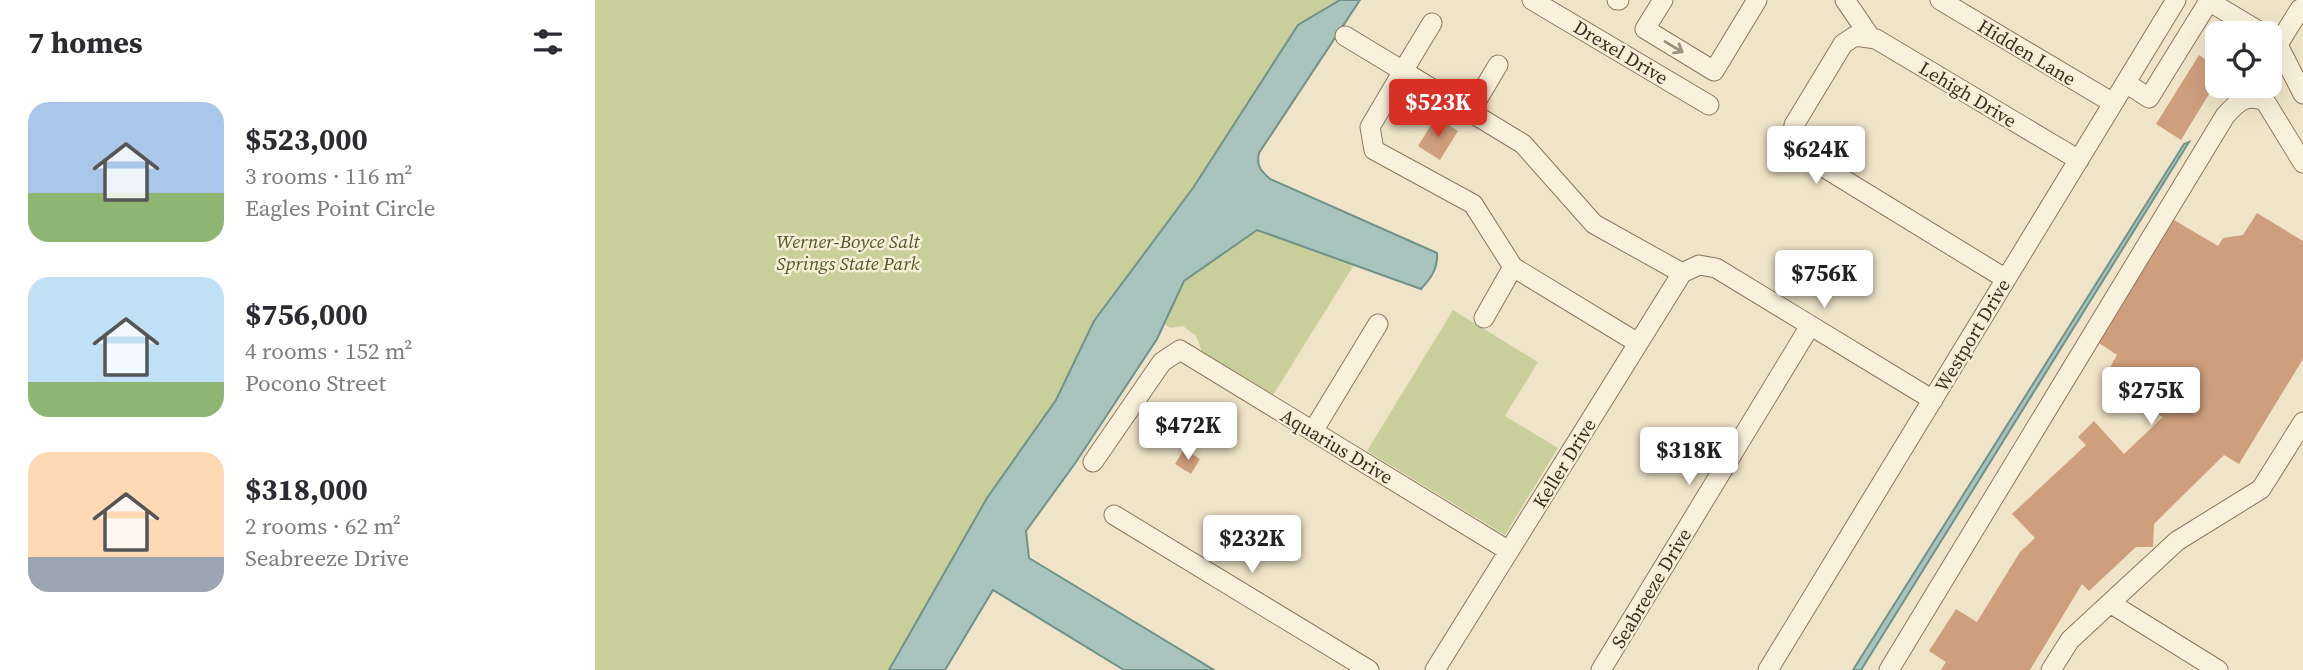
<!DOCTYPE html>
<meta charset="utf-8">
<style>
body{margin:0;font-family:"Source Serif 4",serif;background:#f2f2f3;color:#2b2b33;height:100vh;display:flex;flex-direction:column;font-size:26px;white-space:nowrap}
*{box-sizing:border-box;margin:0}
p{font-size:23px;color:#7c7c81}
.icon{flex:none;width:38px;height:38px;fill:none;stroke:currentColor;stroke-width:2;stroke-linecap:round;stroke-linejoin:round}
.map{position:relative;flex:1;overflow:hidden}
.panel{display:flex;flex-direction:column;background:#fff;width:595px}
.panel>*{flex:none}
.tools{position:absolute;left:1610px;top:21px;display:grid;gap:14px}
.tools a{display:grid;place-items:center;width:77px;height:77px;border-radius:14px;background:#fff;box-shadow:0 7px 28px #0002;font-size:35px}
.price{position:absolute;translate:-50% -60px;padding:0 16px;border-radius:7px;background:#fff;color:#222;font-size:23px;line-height:46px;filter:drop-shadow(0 2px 4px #0008)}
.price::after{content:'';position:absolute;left:50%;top:42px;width:21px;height:16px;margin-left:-10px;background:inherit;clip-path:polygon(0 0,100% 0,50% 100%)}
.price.active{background:#d93025;color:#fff}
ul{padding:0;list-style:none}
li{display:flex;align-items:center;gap:21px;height:175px;padding:0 28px}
li span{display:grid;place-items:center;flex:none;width:196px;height:140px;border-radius:21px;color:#555}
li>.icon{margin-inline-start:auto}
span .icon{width:84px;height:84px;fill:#fffc;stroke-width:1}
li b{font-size:30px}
h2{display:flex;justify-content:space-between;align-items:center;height:84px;padding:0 28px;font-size:30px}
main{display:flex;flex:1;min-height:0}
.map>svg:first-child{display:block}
.green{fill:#c9cf9b}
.water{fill:#a9c4bc;stroke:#6f938a;stroke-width:2}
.building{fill:#cf9f7d}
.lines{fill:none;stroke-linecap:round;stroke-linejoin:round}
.minor-casing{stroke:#8d765c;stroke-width:21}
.minor{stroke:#faf1dc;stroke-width:19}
.oneway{stroke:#9c907e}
.labels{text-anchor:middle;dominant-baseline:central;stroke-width:5;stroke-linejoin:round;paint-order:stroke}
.street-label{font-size:19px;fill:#3d2e20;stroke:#f7eed8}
.park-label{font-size:19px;font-style:italic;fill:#4d5a26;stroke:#f7eed8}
</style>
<main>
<section class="panel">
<h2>7 homes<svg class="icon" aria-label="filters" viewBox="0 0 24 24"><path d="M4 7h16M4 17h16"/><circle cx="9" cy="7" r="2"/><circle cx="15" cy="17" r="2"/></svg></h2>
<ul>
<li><span style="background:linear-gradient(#a9c7e8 65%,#8fb573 0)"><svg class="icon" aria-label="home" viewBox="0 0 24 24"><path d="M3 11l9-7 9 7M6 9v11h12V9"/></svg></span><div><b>$523,000</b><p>3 rooms · 116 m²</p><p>Eagles Point Circle</p></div></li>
<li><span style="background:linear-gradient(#bfe0f5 75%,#8fb573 0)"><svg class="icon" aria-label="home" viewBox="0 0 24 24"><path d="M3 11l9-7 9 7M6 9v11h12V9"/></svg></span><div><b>$756,000</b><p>4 rooms · 152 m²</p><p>Pocono Street</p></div></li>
<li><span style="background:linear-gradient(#ffd9b3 75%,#9aa5b1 0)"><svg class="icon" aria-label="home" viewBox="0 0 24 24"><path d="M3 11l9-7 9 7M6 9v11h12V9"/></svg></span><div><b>$318,000</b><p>2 rooms · 62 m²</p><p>Seabreeze Drive</p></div></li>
</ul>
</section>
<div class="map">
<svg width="1708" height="670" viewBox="0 0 1708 670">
<rect width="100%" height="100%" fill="#f0e4c8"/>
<path class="green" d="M0 0H745L703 25 598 188 499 321 461 400 392 498 294 670H0Z
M662 229 759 265 678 395 608 354 601 336 588 326 575 328 568 323 589 281Z
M858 310 943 362 910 416 963 448 910 535 772 451Z"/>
<path class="water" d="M745 0H765L664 153C661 166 666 171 675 179L842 253C843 269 836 278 826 289L662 230 589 281 562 339 481 462 431 531 434 558 619 670H529L398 590 350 670H294L392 498 461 400 499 321 598 188 703 25Z
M1594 142 1266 670H1258L1589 144Z"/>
<path class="building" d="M1604 55 1622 67V81L1586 140 1561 124Z
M841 117 863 131 845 160 823 146Z
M1662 213 1708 241V359L1644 464 1629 455 1559 524 1558 547H1541L1494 591 1487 584 1435 670H1346L1351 662 1334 651 1361 609 1382 622 1425 552 1440 538 1417 514 1491 445 1483 437 1499 421 1529 454 1568 417 1513 384 1520 373 1514 369 1522 355 1504 343 1579 220 1623 246 1628 238 1648 235Z
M589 449 605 459 596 474 580 464Z"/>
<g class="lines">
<g class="minor-casing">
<path id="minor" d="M937 0 1114 105
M1022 0H1024
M1068 0 1050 29 1119 71 1162 0
M1250 0 1276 38
M1345 0 1518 103
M1612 0 1667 33
M750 36 808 71 837 23
M1675 40 1685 49 1708 94
M1682 46 1705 9
M1531 83 1554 98 1614 1
M875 112 903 65
M1411 279 1207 154 1197 140 1199 125 1248 44 1260 36 1281 39 1484 160
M889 318 918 267
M1043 343 918 267 878 204 779 150 775 127 808 71 928 144 999 224 1087 273
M718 431 783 324
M498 462 567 362 585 350 914 551
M519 515 774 670
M1515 603 1623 670
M840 670 1087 273 1104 265 1121 268 1338 400
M1006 670 1215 326
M1173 670 1581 0
M1294 670 1630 116C1643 101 1651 94 1670 101L1708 163
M1456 670 1475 640 1582 541 1666 489 1708 422"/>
</g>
<use href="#minor" class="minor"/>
</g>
<defs><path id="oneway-shaft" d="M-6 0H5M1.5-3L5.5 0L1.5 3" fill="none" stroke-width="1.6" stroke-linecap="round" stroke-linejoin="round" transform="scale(1.75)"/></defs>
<use class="oneway" href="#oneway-shaft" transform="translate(1079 47) rotate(31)"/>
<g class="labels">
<g class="street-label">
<text transform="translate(1026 52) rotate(31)">Drexel Drive</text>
<text transform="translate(1432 52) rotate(31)">Hidden Lane</text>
<text transform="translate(1373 94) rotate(31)">Lehigh Drive</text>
<text transform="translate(1377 335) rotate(-59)">Westport Drive</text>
<text transform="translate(742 446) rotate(31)">Aquarius Drive</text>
<text transform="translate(969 463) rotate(-58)">Keller Drive</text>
<text transform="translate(1056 588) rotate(-59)">Seabreeze Drive</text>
</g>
<g class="park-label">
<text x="253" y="241">Werner-Boyce Salt<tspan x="253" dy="22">Springs State Park</tspan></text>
</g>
</g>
</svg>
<div class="tools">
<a><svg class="icon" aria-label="locate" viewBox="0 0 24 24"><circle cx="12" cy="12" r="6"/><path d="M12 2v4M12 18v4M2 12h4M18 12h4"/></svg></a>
</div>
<b class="price active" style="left:843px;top:139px">$523K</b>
<b class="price" style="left:1221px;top:186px">$624K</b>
<b class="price" style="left:1229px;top:310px">$756K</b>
<b class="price" style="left:1556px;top:427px">$275K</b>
<b class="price" style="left:593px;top:462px">$472K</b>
<b class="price" style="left:1094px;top:487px">$318K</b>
<b class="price" style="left:657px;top:575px">$232K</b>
</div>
</main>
